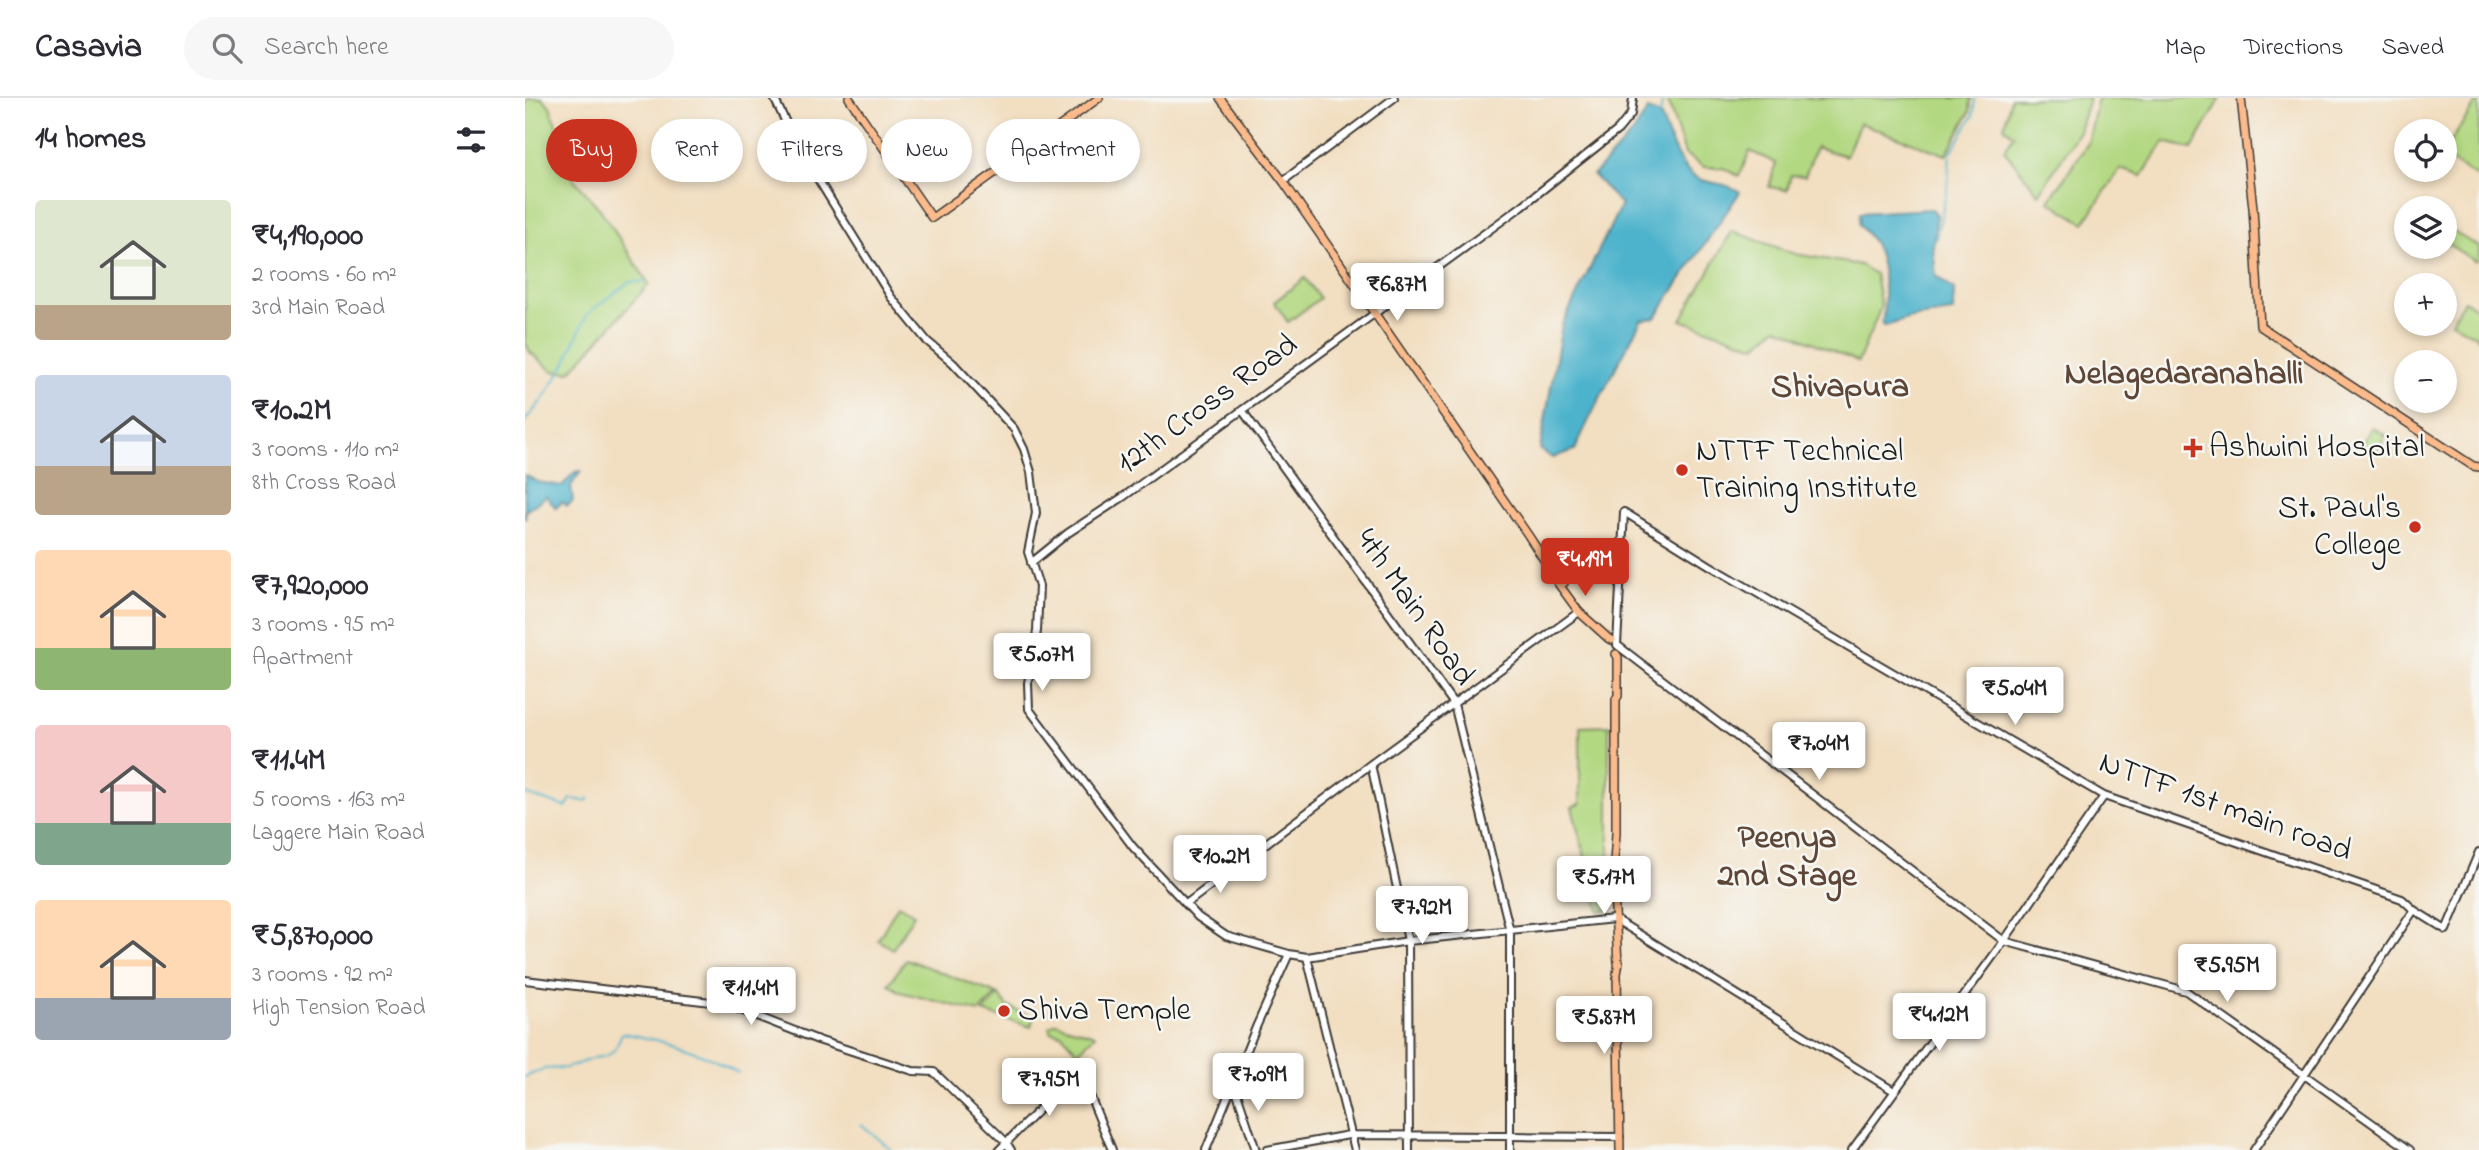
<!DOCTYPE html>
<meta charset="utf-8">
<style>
body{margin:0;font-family:"Indie Flower",sans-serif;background:#f7f7f7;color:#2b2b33;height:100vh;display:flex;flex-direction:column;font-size:26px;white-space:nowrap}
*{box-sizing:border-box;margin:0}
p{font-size:23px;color:#7c7c81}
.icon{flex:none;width:38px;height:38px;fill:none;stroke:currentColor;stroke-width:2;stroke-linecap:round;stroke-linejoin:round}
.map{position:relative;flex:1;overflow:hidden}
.side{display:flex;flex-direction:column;background:#fff;width:525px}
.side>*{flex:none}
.banner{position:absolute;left:21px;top:21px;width:665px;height:63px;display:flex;gap:14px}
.buttons{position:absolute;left:1869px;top:21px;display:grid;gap:14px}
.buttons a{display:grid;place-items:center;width:63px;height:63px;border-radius:50%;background:#fff;box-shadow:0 4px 10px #0003;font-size:35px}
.price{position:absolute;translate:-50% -60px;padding:0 16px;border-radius:7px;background:#fff;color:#222;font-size:23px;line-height:46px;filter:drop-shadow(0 2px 4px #0008)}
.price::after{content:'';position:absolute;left:50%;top:42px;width:21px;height:16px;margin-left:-10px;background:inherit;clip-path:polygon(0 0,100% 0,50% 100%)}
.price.selected{background:#c8321e;color:#fff}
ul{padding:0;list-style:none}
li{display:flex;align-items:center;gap:21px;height:175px;padding:0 35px}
li span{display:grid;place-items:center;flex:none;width:196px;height:140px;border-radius:7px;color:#555}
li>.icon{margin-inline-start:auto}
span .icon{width:84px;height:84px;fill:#fffc;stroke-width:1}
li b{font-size:30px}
h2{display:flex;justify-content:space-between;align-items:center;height:84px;padding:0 35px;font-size:30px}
.chip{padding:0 24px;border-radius:32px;background:#fff;box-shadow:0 4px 10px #0003;font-size:24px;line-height:63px}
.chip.selected{background:#c8321e;color:#fff}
header{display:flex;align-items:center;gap:42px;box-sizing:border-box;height:98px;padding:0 35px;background:#fff;border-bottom:2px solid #e1e1e2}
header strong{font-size:33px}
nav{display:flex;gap:38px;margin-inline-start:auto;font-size:24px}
.search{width:490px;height:63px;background:#f7f7f7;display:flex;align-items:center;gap:18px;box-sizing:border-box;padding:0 24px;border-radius:38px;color:#7c7c81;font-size:26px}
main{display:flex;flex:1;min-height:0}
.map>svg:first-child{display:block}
.green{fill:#b3d882;stroke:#687a4f;stroke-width:2}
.water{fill:#4db3cc;stroke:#346874;stroke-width:2}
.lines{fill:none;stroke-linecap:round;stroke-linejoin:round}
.stream{stroke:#4db3cc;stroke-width:2}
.minor-casing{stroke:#3c3935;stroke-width:10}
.major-casing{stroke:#3c3935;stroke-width:10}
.minor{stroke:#fff;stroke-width:6}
.major{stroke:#fbbb8c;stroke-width:7}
.poi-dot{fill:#c8321e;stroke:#f6f6f2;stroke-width:2.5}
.labels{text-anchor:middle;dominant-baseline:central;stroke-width:5;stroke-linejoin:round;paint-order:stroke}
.street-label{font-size:32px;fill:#1c1c1c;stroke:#f6f6f2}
.poi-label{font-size:32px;fill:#1c1c1c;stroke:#f6f6f2;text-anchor:start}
.neighbourhood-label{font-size:33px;font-weight:bold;fill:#5e4637;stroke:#f6f6f2}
</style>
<header>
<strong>Casavia</strong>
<div class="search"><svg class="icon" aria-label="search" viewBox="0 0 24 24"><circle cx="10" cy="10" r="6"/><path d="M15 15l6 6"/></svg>Search here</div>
<nav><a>Map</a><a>Directions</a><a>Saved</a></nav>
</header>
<main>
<section class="side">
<h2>14 homes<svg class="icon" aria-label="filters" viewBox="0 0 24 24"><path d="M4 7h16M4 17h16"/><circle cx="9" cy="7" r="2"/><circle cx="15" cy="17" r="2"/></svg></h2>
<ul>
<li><span style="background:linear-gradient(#dfe7d0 75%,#b9a48a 0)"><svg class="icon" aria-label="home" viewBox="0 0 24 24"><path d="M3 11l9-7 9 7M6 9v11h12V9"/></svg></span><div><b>₹4,190,000</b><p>2 rooms · 60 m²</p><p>3rd Main Road</p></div></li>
<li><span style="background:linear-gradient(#c9d6e8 65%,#b9a48a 0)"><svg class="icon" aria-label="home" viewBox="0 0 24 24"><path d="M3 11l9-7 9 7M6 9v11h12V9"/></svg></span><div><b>₹10.2M</b><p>3 rooms · 110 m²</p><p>8th Cross Road</p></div></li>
<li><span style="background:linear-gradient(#ffd9b3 70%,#8fb573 0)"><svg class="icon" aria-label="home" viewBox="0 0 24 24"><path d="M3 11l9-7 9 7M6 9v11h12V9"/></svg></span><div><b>₹7,920,000</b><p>3 rooms · 95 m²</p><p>Apartment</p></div></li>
<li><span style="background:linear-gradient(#f6c9c9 70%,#7fa58c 0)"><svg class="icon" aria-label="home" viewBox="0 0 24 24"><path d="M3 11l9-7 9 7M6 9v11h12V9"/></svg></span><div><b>₹11.4M</b><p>5 rooms · 163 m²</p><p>Laggere Main Road</p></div></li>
<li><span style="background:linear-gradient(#ffd9b3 70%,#9aa5b1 0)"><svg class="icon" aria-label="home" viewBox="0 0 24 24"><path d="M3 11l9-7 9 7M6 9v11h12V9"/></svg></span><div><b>₹5,870,000</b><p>3 rooms · 92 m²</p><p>High Tension Road</p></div></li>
</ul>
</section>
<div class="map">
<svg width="1954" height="1052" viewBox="0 0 1954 1052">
<rect width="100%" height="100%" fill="#f6f6f2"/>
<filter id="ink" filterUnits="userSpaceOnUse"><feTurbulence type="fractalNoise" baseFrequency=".0143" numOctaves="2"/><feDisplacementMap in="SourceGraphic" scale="14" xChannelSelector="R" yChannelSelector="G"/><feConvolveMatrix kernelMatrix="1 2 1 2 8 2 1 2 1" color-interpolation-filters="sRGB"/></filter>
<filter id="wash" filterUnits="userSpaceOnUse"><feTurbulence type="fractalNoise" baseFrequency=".00686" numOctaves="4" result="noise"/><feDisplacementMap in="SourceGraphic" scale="28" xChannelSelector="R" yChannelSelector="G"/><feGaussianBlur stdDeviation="1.57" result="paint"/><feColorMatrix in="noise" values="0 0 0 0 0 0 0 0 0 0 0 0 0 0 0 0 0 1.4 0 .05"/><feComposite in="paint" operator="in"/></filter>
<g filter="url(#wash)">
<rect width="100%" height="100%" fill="#f2dec0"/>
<path class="green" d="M4 0H17L25 8 48 80 75 111 124 186 45 274 27 273 5 254 0 244V5Z
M1142 0H1446L1445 14 1421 57 1335 25 1321 58 1291 49 1280 78 1266 77 1262 92 1244 89 1251 65 1225 53 1214 78 1198 70 1179 69 1160 56Z
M1486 0H1564L1554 33 1514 96 1479 52 1489 37 1479 29Z
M1573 0H1696L1667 51 1639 44 1617 78 1595 71 1559 125 1524 103 1563 45Z
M1953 2 1954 3V80L1920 60V52Z
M1920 129 1954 149V159L1951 164 1920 144Z
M1207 133 1270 156 1335 167 1350 176 1356 209 1333 264 1252 229 1231 248 1156 222Z
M780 180 795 200 763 224 749 204Z
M1939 202 1954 211V240L1926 224Z
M1847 329 1861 337 1849 356 1836 348Z
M1084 627V812L1074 813 1047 709 1055 706V628Z
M373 807 389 816 368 851 353 842Z
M381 861 472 896 454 914 375 894 364 886Z
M474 897 482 908 508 920 506 929 458 914Z
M531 925 570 937 553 954 537 936 526 934 524 929Z"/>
<path class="water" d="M1123 12 1135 17C1144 37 1152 69 1172 80 1186 87 1202 84 1215 94L1130 220 1116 222C1094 266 1069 307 1050 352L1027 360 1015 351 1037 227 1096 107 1068 77 1108 35Z
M1407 111 1412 117 1408 149 1411 178 1429 192 1428 214 1386 220 1360 228 1357 225C1362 206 1359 160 1348 144 1344 137 1338 133 1334 126L1335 115Z
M56 373 46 388 48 403 42 408 37 404 31 410 21 398 1 413 0 421V377L13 384 37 388 50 374Z"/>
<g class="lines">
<path class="stream" d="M1135 17 1138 0
M1411 141 1422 92 1425 56 1448 18 1450 0
M0 323 18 301 40 266 62 216 104 184H120
M0 696 41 709 46 701 61 703 64 700
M0 979 19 971 41 970 69 960 82 958 91 950 97 935C137 942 179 953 213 975
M336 1026 367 1052"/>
</g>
</g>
<g filter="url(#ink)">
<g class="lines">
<g class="minor-casing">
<path id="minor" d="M249 0 273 49 366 199 402 243 428 265 489 331 499 351 506 374 511 415 503 454 514 488 512 533 503 585 504 611 608 749 673 819 701 838 764 856 782 859 883 843 1089 821
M758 83 869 0
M717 312 929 606 985 833V1052
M506 465 543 435 598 399 997 108 1093 32 1106 16 1108 0
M846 666 883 843 884 1052
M661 806 846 666 1054 514
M1093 823 1369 993
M782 859 830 1052
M0 882 186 904 211 910 293 942 388 973 409 974 481 1044 486 1052
M709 986 731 1052
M474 1052 554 971 587 1052
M681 1052 732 927 764 856
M742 1052 824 1037 1095 1039
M1327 1052 1479 843 1579 698
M1729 1052 1889 812
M1885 1052 1661 893 1479 843 1092 547 1099 414 1184 467 1579 698 1877 801 1889 812 1921 832 1954 754"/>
</g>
<g class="major-casing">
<path id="major" d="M324 0 407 120 574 0
M695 0 758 83 1003 437 1023 468 1024 473 1054 514 1084 541 1087 542
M1716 0 1728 110 1735 228 1948 368 1954 369
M1023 468 1028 470 1039 485
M1091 556 1093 559V598L1091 601V735L1088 778 1093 865
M1094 864 1092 876 1095 1052"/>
</g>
<use href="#minor" class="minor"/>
<use href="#major" class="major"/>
</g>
</g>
<g class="poi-dot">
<path d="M1664.5 339.5h7v7h7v7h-7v7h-7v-7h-7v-7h7z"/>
<circle cx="1157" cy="372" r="7"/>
<circle cx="1890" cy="429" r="7"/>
<circle cx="479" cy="913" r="7"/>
</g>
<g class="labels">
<g class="street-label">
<text transform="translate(683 307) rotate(-36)">12th Cross Road</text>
<text transform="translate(889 510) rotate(55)">4th Main Road</text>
<text transform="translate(1700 710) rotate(20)">NTTF 1st main road</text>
</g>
<g class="poi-label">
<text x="1684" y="350">Ashwini Hospital</text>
<text x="1171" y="354">NTTF Technical<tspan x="1171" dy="37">Training Institute</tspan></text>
<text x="1876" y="411" text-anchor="end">St. Paul's<tspan x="1876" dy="37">College</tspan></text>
<text x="493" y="913">Shiva Temple</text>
</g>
<g class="neighbourhood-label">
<text x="1659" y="277">Nelagedaranahalli</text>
<text x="1315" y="290">Shivapura</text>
<text x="1262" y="741">Peenya<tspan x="1262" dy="38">2nd Stage</tspan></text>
</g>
</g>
</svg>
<div class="buttons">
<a><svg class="icon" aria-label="locate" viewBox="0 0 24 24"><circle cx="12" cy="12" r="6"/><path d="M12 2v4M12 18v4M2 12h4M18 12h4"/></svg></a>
<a><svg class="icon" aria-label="layers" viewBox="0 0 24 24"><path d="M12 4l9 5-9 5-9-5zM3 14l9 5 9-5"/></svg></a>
<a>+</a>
<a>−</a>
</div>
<b class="price" style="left:872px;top:225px">₹6.87M</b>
<b class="price selected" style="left:1060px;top:500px">₹4.19M</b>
<b class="price" style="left:517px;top:595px">₹5.07M</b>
<b class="price" style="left:1490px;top:629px">₹5.04M</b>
<b class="price" style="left:1294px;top:684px">₹7.04M</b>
<b class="price" style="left:695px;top:797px">₹10.2M</b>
<b class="price" style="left:1079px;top:818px">₹5.17M</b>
<b class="price" style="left:897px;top:848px">₹7.92M</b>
<b class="price" style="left:1702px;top:906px">₹5.95M</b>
<b class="price" style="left:226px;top:929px">₹11.4M</b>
<b class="price" style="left:1414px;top:955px">₹4.12M</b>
<b class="price" style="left:1079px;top:958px">₹5.87M</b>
<b class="price" style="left:733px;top:1015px">₹7.09M</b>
<b class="price" style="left:524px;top:1020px">₹7.95M</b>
<div class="banner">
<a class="chip selected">Buy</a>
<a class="chip">Rent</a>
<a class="chip">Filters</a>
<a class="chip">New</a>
<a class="chip">Apartment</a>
</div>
</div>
</main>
